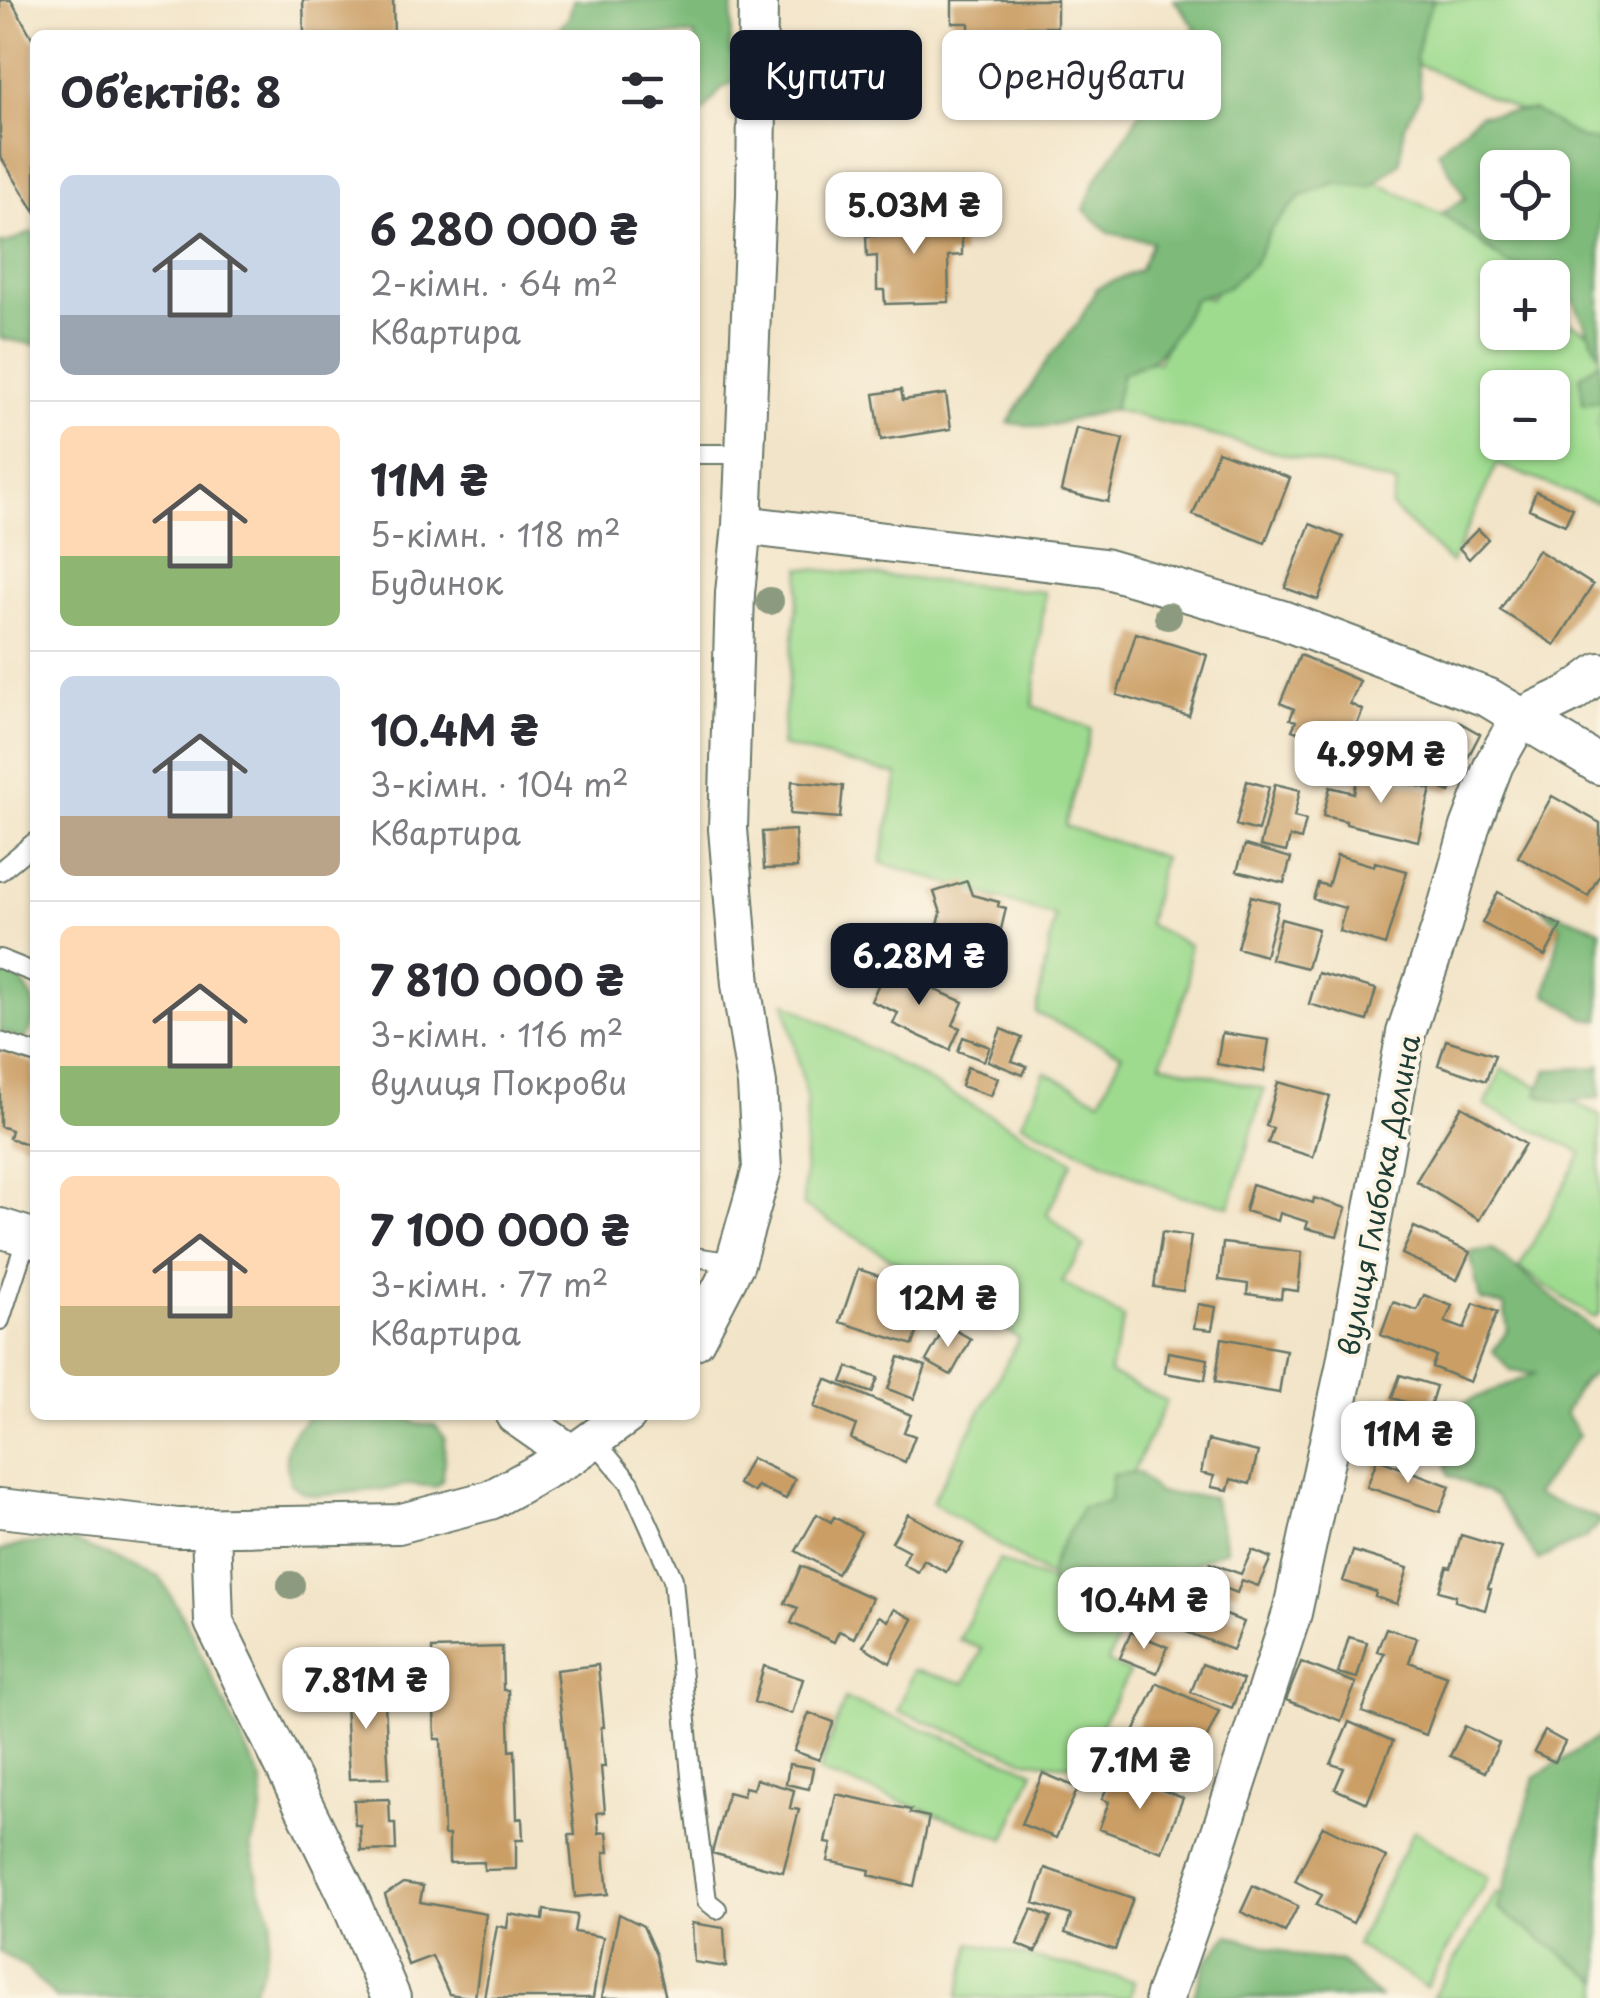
<!DOCTYPE html>
<html lang="uk">
<meta charset="utf-8">
<style>
body{margin:0;font-family:"Playpen Sans",sans-serif;background:#f2f2f3;color:#2b2b33;height:100vh;display:flex;flex-direction:column;font-size:38px;white-space:nowrap}
*{box-sizing:border-box;margin:0}
p{font-size:32px;color:#7c7c81}
.icon{flex:none;width:55px;height:55px;fill:none;stroke:currentColor;stroke-width:2;stroke-linecap:round;stroke-linejoin:round}
.map{position:relative;flex:1;overflow:hidden}
.panel{position:absolute;left:30px;top:30px;width:670px;height:1390px;display:flex;flex-direction:column;background:#fff;border-radius:15px;box-shadow:0 2px 8px #0004}
.panel>*{flex:none}
.banner{position:absolute;left:730px;top:30px;width:720px;height:90px;display:flex;gap:20px}
.controls{position:absolute;left:1480px;top:150px;display:grid;gap:20px}
.controls a{display:grid;place-items:center;width:90px;height:90px;border-radius:15px;background:#fff;box-shadow:0 2px 8px #0004;font-size:50px}
.price{position:absolute;translate:-50% -85px;padding:0 22px;border-radius:20px;background:#fff;color:#222;font-size:32px;line-height:65px;filter:drop-shadow(0 2px 5px #0008)}
.price::after{content:'';position:absolute;left:50%;top:60px;width:30px;height:22px;margin-left:-15px;background:inherit;clip-path:polygon(0 0,100% 0,50% 100%)}
.price.on{background:#111827;color:#fff}
ul{padding:0;list-style:none}
li{display:flex;align-items:center;gap:30px;height:250px;padding:0 30px}
li+li{border-top:2px solid #e1e1e2}
li span{display:grid;place-items:center;flex:none;width:280px;height:200px;border-radius:15px;color:#555}
li>.icon{margin-inline-start:auto}
span .icon{width:120px;height:120px;fill:#fffc;stroke-width:1}
li b{font-size:42px}
h2{display:flex;justify-content:space-between;align-items:center;height:120px;padding:0 30px;font-size:42px}
.tag{padding:0 35px;border-radius:15px;background:#fff;box-shadow:0 2px 8px #0004;font-size:35px;line-height:90px}
.tag.on{background:#111827;color:#fff}
.map>svg:first-child{display:block}
.green{fill:#9edb8f;stroke:#5e8c62;stroke-width:2.5;fill-rule:evenodd}
.forest{fill:#7ebb7a;stroke:#4e7c57;stroke-width:2.5;fill-rule:evenodd}
.building{fill:#ca9e65}
.lines{fill:none;stroke-linecap:round;stroke-linejoin:round}
.service-casing{stroke:#697768;stroke-width:22}
.minor-casing{stroke:#697768;stroke-width:42}
.service{stroke:#fff;stroke-width:18}
.minor{stroke:#fff;stroke-width:38}
.tree{fill:#8c9a80}
.labels{text-anchor:middle;dominant-baseline:central;stroke-width:8;stroke-linejoin:round;paint-order:stroke}
.street-label{font-size:28px;fill:#1f3d34;stroke:#fcf5e5}
</style>
<div class="map">
<svg width="1600" height="1998" viewBox="0 0 1600 1998">
<rect width="100%" height="100%" fill="#fcf5e5"/>
<filter id="ink" filterUnits="userSpaceOnUse"><feTurbulence type="fractalNoise" baseFrequency=".01" numOctaves="2"/><feDisplacementMap in="SourceGraphic" scale="20" xChannelSelector="R" yChannelSelector="G"/><feConvolveMatrix kernelMatrix="1 2 1 2 8 2 1 2 1" color-interpolation-filters="sRGB"/></filter>
<filter id="wash" filterUnits="userSpaceOnUse"><feTurbulence type="fractalNoise" baseFrequency=".0048" numOctaves="4" result="noise"/><feDisplacementMap in="SourceGraphic" scale="40" xChannelSelector="R" yChannelSelector="G"/><feGaussianBlur stdDeviation="2.25" result="paint"/><feColorMatrix in="noise" values="0 0 0 0 0 0 0 0 0 0 0 0 0 0 0 0 0 1.4 0 .05"/><feComposite in="paint" operator="in"/></filter>
<g filter="url(#wash)">
<rect width="100%" height="100%" fill="#f2e4c8"/>
<path class="green" d="M1420 0H1600V148L1392 52Z
M1360 174 1491 239 1543 277 1498 278V332H1552L1553 313 1600 339V416L1597 424 1600 426V497L1596 503 1497 464 1451 563 1391 507 1397 484 1112 409 1127 355 1158 363 1192 294 1210 299 1249 245 1316 184ZM1498 388H1552V442H1498Z
M801 568 1045 592 1033 706 1091 729 1065 826 1163 857 1148 924 1189 945 1188 985 1161 1063 1264 1089 1230 1206 1175 1195 1021 1123 1045 1072 1100 1100 1122 1054 1036 1013 1055 916 881 863 898 775 781 746Z
M785 1002 1073 1161 1047 1214 1084 1247 1062 1282 1124 1318 1109 1373 1167 1401 1113 1513 1056 1581 932 1502 1019 1339 990 1319 803 1205 807 1100Z
M1502 1069 1600 1115V1313L1594 1318 1519 1268 1582 1153 1485 1106Z
M999 1560 1127 1615 1108 1662 1129 1673 1079 1766 1028 1761 898 1711 913 1670 965 1683 982 1649 959 1640Z
M845 1699 1034 1771 1005 1839 819 1772Z
M1414 1830 1488 1878 1426 1987 1356 1945Z
M1497 1892 1600 1975V1998H1432Z
M971 1943 1134 1981 1130 1998H958Z"/>
<path class="forest" d="M573 0H733L730 47 740 78 721 89 704 111H695V35H553L569 17Z
M1174 0H1434L1425 19 1416 55 1421 94 1404 127 1400 163 1371 187 1334 183 1300 197 1271 229 1255 262 1228 287 1194 299 1177 330 1155 359 1122 374 1114 409 1044 427 1008 423 1048 359 1078 323 1097 288 1140 270 1152 242 1110 233 1084 210 1096 179 1127 135 1155 83 1169 48 1196 28Z
M1533 110 1582 139 1600 141V356L1561 274 1507 264 1442 213 1465 198 1438 151 1479 115ZM1498 168H1552V222H1498Z
M32 232 35 235V345L0 338V243H7Z
M1600 361V400L1583 404 1580 376Z
M1542 908 1600 929V1020L1585 1018 1546 994 1561 926Z
M0 971C19 971 38 1000 35 1018 34 1025 29 1032 25 1039L0 1032Z
M1600 1065V1097L1562 1103 1537 1094 1547 1070 1598 1067Z
M1492 1249 1596 1332 1600 1329V1369C1582 1376 1573 1397 1565 1413L1579 1435 1535 1495 1600 1519V1524L1585 1538 1538 1560 1496 1497 1449 1475 1438 1428 1463 1403 1534 1374 1511 1371 1493 1351 1508 1330 1504 1305 1480 1300 1470 1252Z
M310 1415H403L417 1424 435 1425 445 1438 443 1480 435 1487 411 1484 386 1489 316 1496 304 1493 290 1483C282 1449 285 1439 310 1415Z
M1139 1472 1158 1493 1213 1497 1227 1549 1201 1560 1135 1608 1108 1610 1054 1599C1053 1591 1051 1582 1051 1574 1053 1549 1073 1530 1082 1507L1109 1502 1112 1475Z
M69 1540 160 1577 186 1623 262 1782V1813L251 1846 259 1884 272 1919 263 1968 251 1995 242 1998H56L26 1968 0 1952V1551L24 1544Z
M1600 1736V1981L1498 1909 1535 1777Z
M1229 1935 1301 1957 1341 1962 1380 1998H1193L1205 1963Z"/>
<g id="blocks">
<path class="building" d="M0 0H11L35 43V212L0 156Z
M303 0H393L394 35H304Z
M952 0H1057V27H1024V33H969V23H952Z
M937 210V216H948V235L962 234V255L948 256 949 302 885 304 884 290H877V256L867 257 866 236H877V217H884V212H902V217L918 216V211Z
M901 390 903 400 946 394 951 429 881 440 874 394Z
M1076 428 1123 439 1108 502 1061 491Z
M1218 451 1290 478 1265 543 1193 515Z
M1536 491 1573 508 1565 525 1529 509Z
M1310 524 1343 537 1318 600 1285 588Z
M1478 529 1488 539 1469 559 1459 548Z
M1538 550 1593 585 1555 645 1500 610Z
M1136 633 1207 655 1189 716 1117 695Z
M1300 655 1360 681 1350 704 1363 710 1345 751 1320 740 1317 747 1305 743 1308 736 1292 730 1296 721 1290 719 1294 709 1280 703Z
M1459 722 1480 734 1450 792 1430 785Z
M1359 772 1431 789 1418 841 1346 824V821L1323 816 1330 787 1354 793Z
M792 781 843 786 840 818 790 814Z
M1247 781 1269 787 1258 831 1236 825Z
M1275 784 1300 790 1294 817 1306 820 1301 840 1290 837 1286 852 1260 846Z
M1552 796 1600 823V874L1588 896 1518 857Z
M795 830 797 868 764 869 762 832Z
M1245 845 1291 858 1284 883 1237 871Z
M1337 855 1374 866 1375 862 1407 871 1385 945 1339 931 1345 908 1313 899 1318 883 1328 886Z
M967 881 972 895 999 902 998 906 1006 908 999 938 990 936 986 954 934 941 941 913 934 892Z
M1498 892 1561 926 1545 956 1482 923Z
M1251 896 1279 903 1265 956 1237 948Z
M1281 919 1318 929 1307 968 1271 959Z
M886 968 963 1002 953 1025 960 1028 950 1050 893 1024 898 1013 871 1001Z
M1318 973 1376 989 1367 1021 1309 1004Z
M1001 1029 1022 1038 1012 1061 1027 1066 1023 1075 988 1061Z
M1222 1033 1269 1040 1264 1072 1217 1064Z
M963 1037 990 1047 984 1061 958 1051Z
M1446 1040 1495 1055 1486 1081 1438 1065Z
M0 1051 35 1064V1147L9 1138 11 1130 0 1126Z
M967 1067 998 1078 991 1096 961 1086Z
M1278 1082 1330 1096 1313 1157 1268 1143 1273 1128 1266 1126Z
M1462 1106 1525 1144 1479 1220 1416 1181Z
M1252 1184 1313 1203 1314 1198 1346 1208 1337 1236 1306 1228 1308 1222 1280 1213 1278 1221 1245 1211Z
M1414 1227 1470 1252 1457 1280 1402 1254Z
M1162 1232 1191 1236 1183 1291 1154 1287Z
M1223 1243 1302 1252 1298 1291 1282 1289 1281 1299 1247 1294 1248 1284 1219 1280Z
M858 1269 930 1293 913 1345 840 1322Z
M1424 1295 1452 1306 1445 1322 1464 1329 1474 1303 1497 1312 1470 1382 1432 1367 1436 1356 1381 1335 1393 1302 1417 1310Z
M1198 1304 1216 1307 1212 1330 1194 1328Z
M946 1325 971 1339 951 1375 926 1361Z
M1222 1338 1286 1350 1279 1393 1215 1382Z
M1168 1352 1208 1359 1205 1380 1165 1373Z
M899 1357 926 1366 914 1399 888 1389Z
M848 1367 878 1378 872 1393 842 1382Z
M1400 1375 1436 1386 1429 1409 1392 1398Z
M826 1379 911 1415 904 1432 915 1436 905 1462 851 1439 856 1425 814 1407Z
M1380 1402 1429 1419 1419 1447 1370 1430Z
M1208 1440 1258 1452 1250 1484 1231 1479 1228 1490 1211 1487 1214 1476 1201 1473Z
M751 1458 795 1479 786 1499 757 1486 754 1492 738 1484Z
M1377 1459 1450 1486 1440 1512 1367 1487Z
M817 1514 831 1522 834 1517 861 1532 837 1574 796 1551Z
M908 1514 963 1544 946 1572 924 1560 918 1572 903 1564 909 1551 892 1542Z
M1461 1535 1501 1547 1488 1588 1491 1589 1485 1610 1455 1601 1456 1596 1439 1591 1447 1567 1451 1568Z
M1252 1550 1271 1558 1258 1586 1242 1580 1237 1593 1204 1580 1210 1563 1241 1574Z
M1353 1551 1408 1568 1397 1604 1375 1597 1376 1592 1343 1581Z
M801 1566 872 1598 854 1638 839 1631 834 1642 791 1623 798 1608 785 1603Z
M1177 1596 1244 1622 1233 1650 1166 1624Z
M894 1609 913 1619 890 1663 863 1646 879 1616 888 1621Z
M1386 1628 1417 1638 1409 1662 1447 1676 1426 1735 1362 1712 1384 1653 1377 1651Z
M1131 1632 1168 1647 1157 1673 1120 1658Z
M1349 1637 1367 1642 1357 1678 1338 1673Z
M502 1647 503 1690H508L510 1751 515 1750 517 1819 522 1818 523 1840H516V1869L484 1870V1862L449 1863V1835H444L441 1739H435L432 1649Z
M1301 1662 1356 1683 1341 1721 1286 1700Z
M1202 1664 1243 1680 1232 1708 1191 1692Z
M598 1665 604 1727H601L605 1767H601L605 1812 597 1813 599 1833 607 1832 609 1852H604L608 1894 575 1897 569 1835H575L556 1670Z
M764 1666 803 1679 792 1714 754 1702Z
M379 1682 380 1704H385L389 1778 349 1779 344 1683Z
M1157 1683 1219 1711 1193 1768 1131 1739Z
M809 1713 834 1722 819 1760 794 1751Z
M1349 1722 1393 1741 1367 1803 1335 1789 1344 1768 1331 1764Z
M1465 1726 1499 1743 1485 1772 1450 1756Z
M1545 1731 1565 1742 1555 1762 1534 1752Z
M789 1764 813 1768 809 1789 786 1784Z
M1043 1773 1078 1788 1056 1838 1021 1824Z
M1118 1773 1183 1798 1162 1852 1099 1829 1109 1802 1102 1799 1108 1785 1113 1787Z
M756 1779 794 1790 790 1808 799 1810 783 1872 712 1853 728 1792 743 1796 745 1787 753 1789Z
M836 1794 911 1810 910 1813 929 1817 914 1886 869 1875 870 1870 828 1861 832 1844 826 1843Z
M389 1799 390 1823H395L396 1850 361 1851 360 1825H355L354 1800Z
M1323 1826 1386 1857 1353 1923 1316 1905 1322 1895 1295 1881Z
M1045 1868 1133 1898 1115 1950 1065 1933 1071 1915 1034 1903Z
M403 1883 423 1886 420 1902 486 1914 475 1998 449 1994 432 1956 408 1965 385 1895Z
M1253 1886 1298 1906 1285 1932 1241 1912Z
M1032 1909 1051 1917 1036 1952 1017 1944Z
M544 1910 577 1915 574 1932 603 1937 593 1998H484L497 1926 507 1928 509 1914 543 1920Z
M619 1914 643 1926 656 1955 666 1998H602Z
M692 1923 724 1928 726 1967 694 1962Z"/>
</g>
</g>
<g filter="url(#ink)">
<use href="#blocks" fill-opacity="0" stroke="#697768" stroke-width="2.5"/>
<g class="lines">
<g class="service-casing">
<path id="service" d="M695 454H745
M0 871 35 842
M0 959 35 973
M0 1042 35 1053
M695 1257 734 1263
M0 1320 27 1237
M593 1439 630 1483 673 1579 691 1776 707 1901 717 1909"/>
</g>
<g class="minor-casing">
<path id="minor" d="M742 525 1104 568 1282 620 1489 698 1600 765
M0 1228 35 1239
M695 1340 735 1263 762 1169 757 1084 741 984 728 829 735 593 742 525 756 196 758 0
M515 1415 572 1455
M0 1508 178 1528 398 1524 490 1500 572 1455 627 1415
M211 1527 214 1622 348 1896 391 1998
M1164 1998 1204 1884 1292 1613 1345 1368 1406 1033 1442 925 1470 827 1494 764 1520 718 1572 693 1600 672"/>
</g>
<use href="#service" class="service"/>
<use href="#minor" class="minor"/>
</g>
<g class="tree">
<circle cx="770" cy="601" r="14"/>
<circle cx="1168" cy="616" r="14"/>
<circle cx="291" cy="1585" r="14"/>
</g>
</g>
<g class="labels">
<g class="street-label">
<text transform="translate(1378 1195) rotate(-79)">вулиця Глибока Долина</text>
</g>
</g>
</svg>
<div class="controls">
<a><svg class="icon" aria-label="locate" viewBox="0 0 24 24"><circle cx="12" cy="12" r="6"/><path d="M12 2v4M12 18v4M2 12h4M18 12h4"/></svg></a>
<a>+</a>
<a>−</a>
</div>
<b class="price" style="left:914px;top:257px">5.03M ₴</b>
<b class="price" style="left:1381px;top:806px">4.99M ₴</b>
<b class="price on" style="left:919px;top:1008px">6.28M ₴</b>
<b class="price" style="left:948px;top:1350px">12M ₴</b>
<b class="price" style="left:1408px;top:1486px">11M ₴</b>
<b class="price" style="left:1144px;top:1652px">10.4M ₴</b>
<b class="price" style="left:366px;top:1732px">7.81M ₴</b>
<b class="price" style="left:1140px;top:1812px">7.1M ₴</b>
<div class="banner">
<a class="tag on">Купити</a>
<a class="tag">Орендувати</a>
</div>
<section class="panel">
<h2>Об’єктів: 8<svg class="icon" aria-label="filters" viewBox="0 0 24 24"><path d="M4 7h16M4 17h16"/><circle cx="9" cy="7" r="2"/><circle cx="15" cy="17" r="2"/></svg></h2>
<ul>
<li><span style="background:linear-gradient(#c9d6e8 70%,#9aa5b1 0)"><svg class="icon" aria-label="home" viewBox="0 0 24 24"><path d="M3 11l9-7 9 7M6 9v11h12V9"/></svg></span><div><b>6 280 000 ₴</b><p>2-кімн. · 64 m²</p><p>Квартира</p></div></li>
<li><span style="background:linear-gradient(#ffd9b3 65%,#8fb573 0)"><svg class="icon" aria-label="home" viewBox="0 0 24 24"><path d="M3 11l9-7 9 7M6 9v11h12V9"/></svg></span><div><b>11M ₴</b><p>5-кімн. · 118 m²</p><p>Будинок</p></div></li>
<li><span style="background:linear-gradient(#c9d6e8 70%,#b9a48a 0)"><svg class="icon" aria-label="home" viewBox="0 0 24 24"><path d="M3 11l9-7 9 7M6 9v11h12V9"/></svg></span><div><b>10.4M ₴</b><p>3-кімн. · 104 m²</p><p>Квартира</p></div></li>
<li><span style="background:linear-gradient(#ffd9b3 70%,#8fb573 0)"><svg class="icon" aria-label="home" viewBox="0 0 24 24"><path d="M3 11l9-7 9 7M6 9v11h12V9"/></svg></span><div><b>7 810 000 ₴</b><p>3-кімн. · 116 m²</p><p>вулиця Покрови</p></div></li>
<li><span style="background:linear-gradient(#ffd9b3 65%,#c2b280 0)"><svg class="icon" aria-label="home" viewBox="0 0 24 24"><path d="M3 11l9-7 9 7M6 9v11h12V9"/></svg></span><div><b>7 100 000 ₴</b><p>3-кімн. · 77 m²</p><p>Квартира</p></div></li>
</ul>
</section>
</div>
